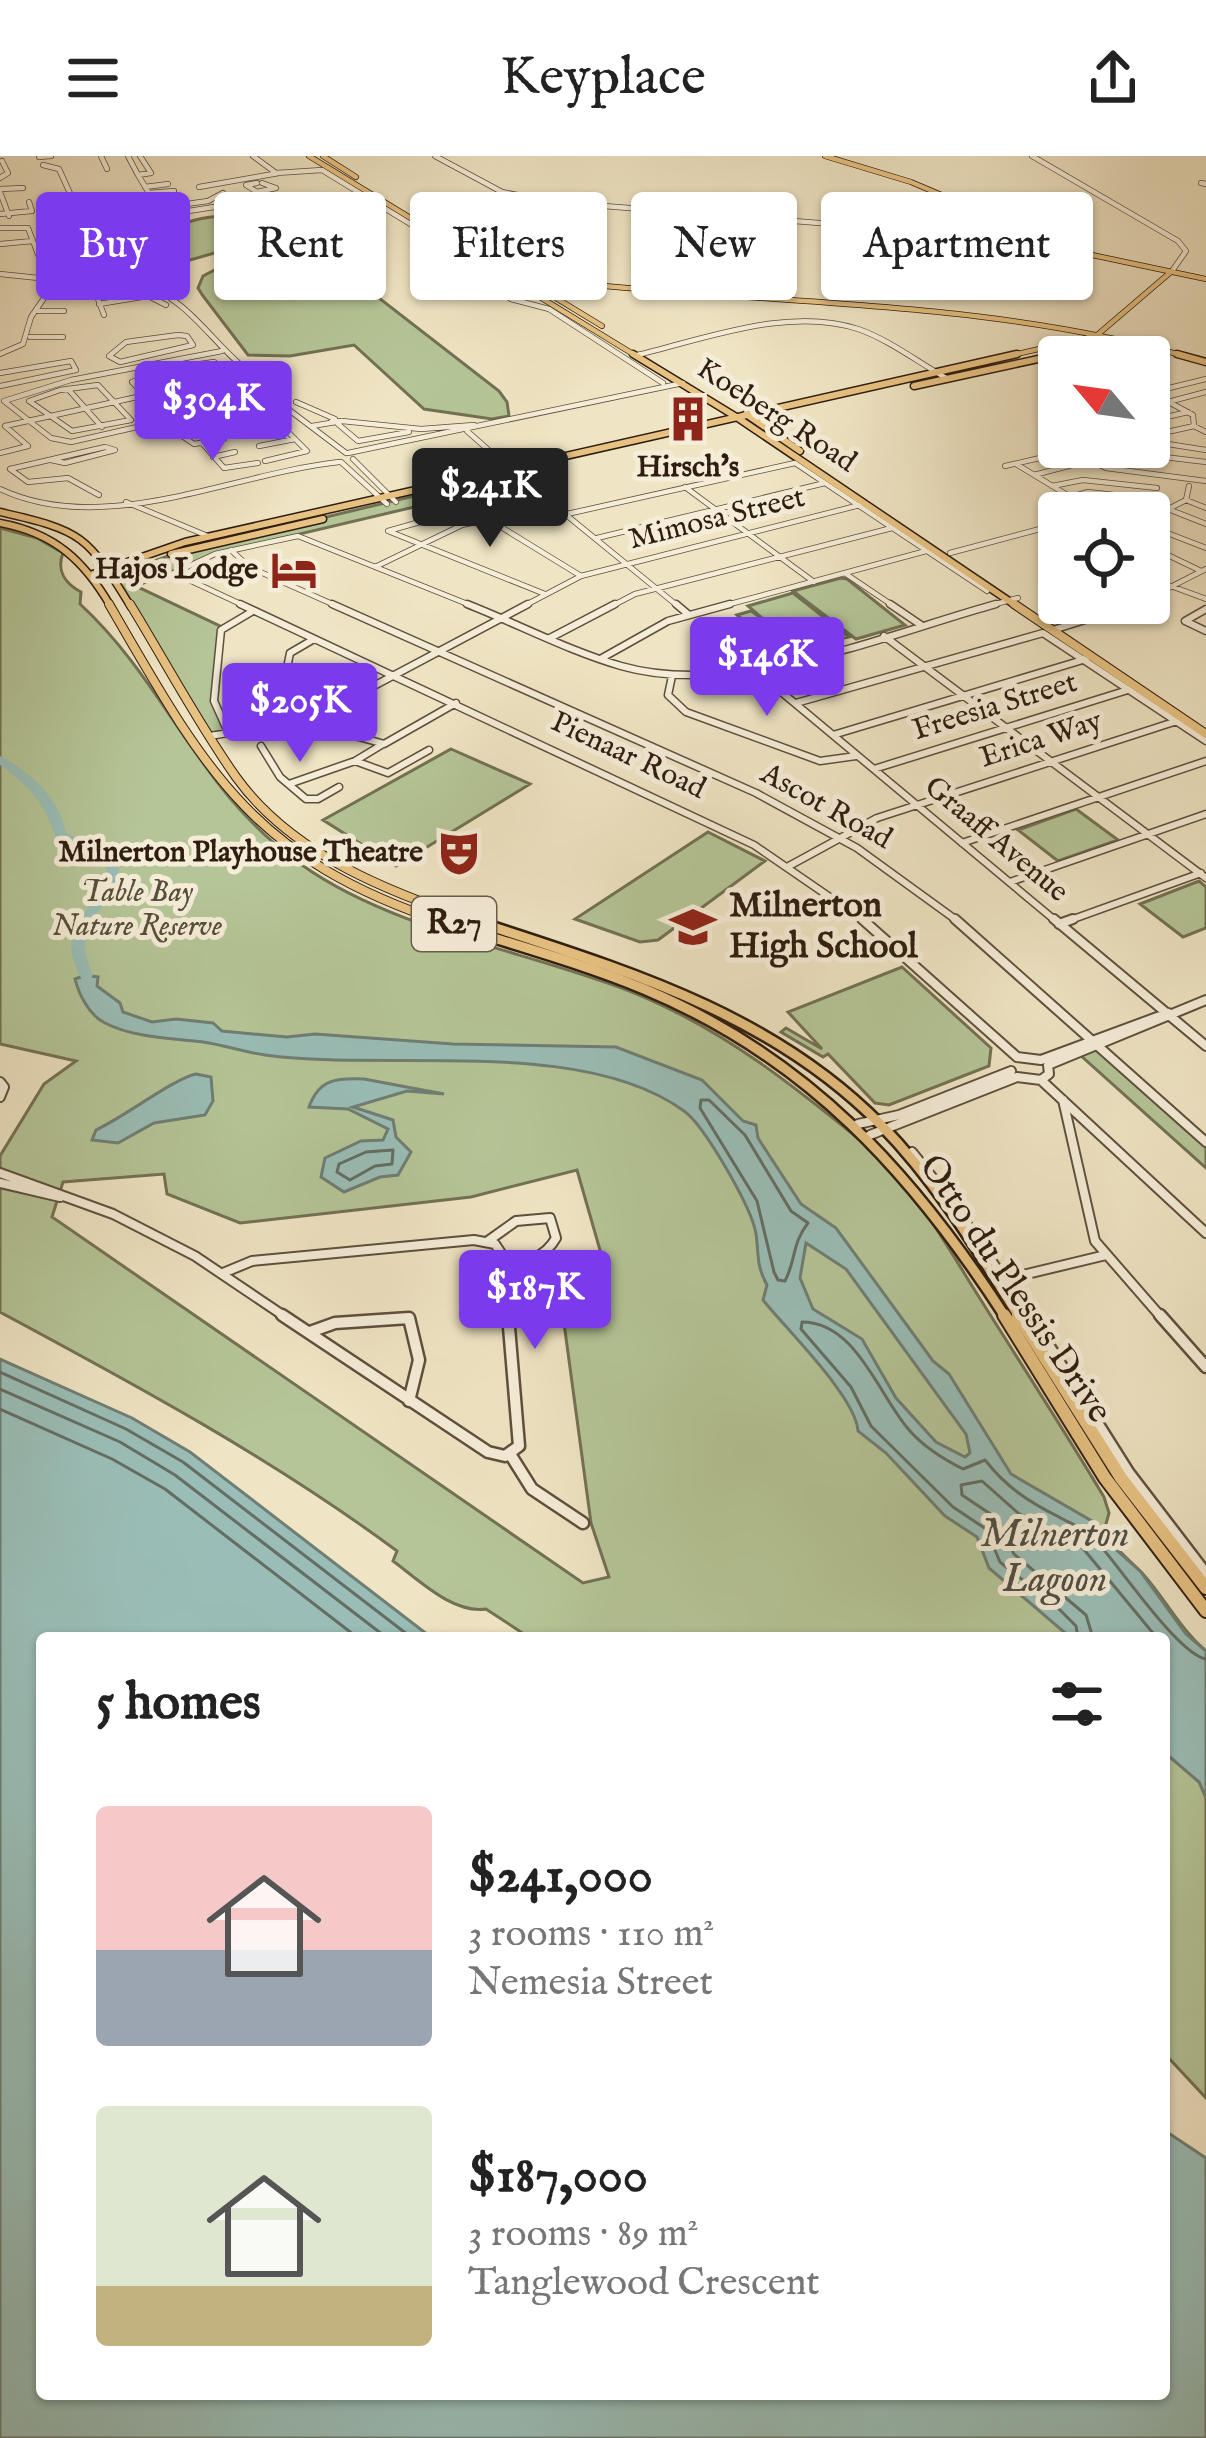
<!DOCTYPE html>
<meta charset="utf-8">
<style>
body{margin:0;font-family:"IM FELL English",serif;background:#f6f6f6;color:#222;height:100vh;display:flex;flex-direction:column;font-size:45px;white-space:nowrap}
*{box-sizing:border-box;margin:0}
p{font-size:39px;color:#767676}
.icon{flex:none;width:66px;height:66px;fill:none;stroke:currentColor;stroke-width:2;stroke-linecap:round;stroke-linejoin:round}
.map{position:relative;flex:1;overflow:hidden}
.drawer{position:absolute;left:36px;top:1476px;width:1134px;height:768px;display:flex;flex-direction:column;background:#fff;border-radius:12px;box-shadow:0 3px 9px #0004}
.drawer>*{flex:none}
.guide{position:absolute;left:36px;top:36px;width:1134px;height:108px;display:flex;gap:24px}
.needle{width:78px;rotate:299deg}
.buttons{position:absolute;left:1038px;top:180px;display:grid;gap:24px}
.buttons a{display:grid;place-items:center;width:132px;height:132px;border-radius:12px;background:#fff;box-shadow:0 3px 9px #0004;font-size:60px}
.price{position:absolute;translate:-50% -102px;padding:0 27px;border-radius:12px;background:#7c3aed;color:#fff;font-size:39px;line-height:78px;filter:drop-shadow(0 3px 6px #0008)}
.price::after{content:'';position:absolute;left:50%;top:72px;width:36px;height:27px;margin-left:-18px;background:inherit;clip-path:polygon(0 0,100% 0,50% 100%)}
.price.on{background:#222;color:#fff}
ul{padding:0;list-style:none}
li{display:flex;align-items:center;gap:36px;height:300px;padding:0 60px}
li span{display:grid;place-items:center;flex:none;width:336px;height:240px;border-radius:12px;color:#555}
li>.icon{margin-inline-start:auto}
span .icon{width:144px;height:144px;fill:#fffc;stroke-width:1}
li b{font-size:51px}
h2{display:flex;justify-content:space-between;align-items:center;height:144px;padding:0 60px;font-size:51px}
.chip{padding:0 42px;border-radius:12px;background:#fff;box-shadow:0 3px 9px #0004;font-size:42px;line-height:108px}
.chip.on{background:#7c3aed;color:#fff}
header{display:flex;justify-content:space-between;align-items:center;height:156px;padding:0 60px;background:#fff;font-size:54px;font-weight:600}
.map>svg:first-child{display:block}
.green{fill:#b5c597;stroke:#727154;stroke-width:3;fill-rule:evenodd}
.water{fill:#9abeb7;stroke:#6f7e74;stroke-width:3;fill-rule:evenodd}
.lines{fill:none;stroke-linecap:round;stroke-linejoin:round}
.shore{stroke:#646e64;stroke-width:3}
.river{fill:#9abeb7;fill-rule:evenodd}
.minor-far3-casing{stroke:#5e4f3d;stroke-width:6}
.minor-far2-casing{stroke:#5e4f3d;stroke-width:9}
.minor-far1-casing{stroke:#5e4f3d;stroke-width:12}
.minor-casing{stroke:#5e4f3d;stroke-width:15}
.major-far4-casing{stroke:#2e1d10;stroke-width:6}
.major-far3-casing{stroke:#2e1d10;stroke-width:9}
.major-far2-casing{stroke:#2e1d10;stroke-width:10}
.major-far1-casing{stroke:#2e1d10;stroke-width:14}
.major-casing{stroke:#2e1d10;stroke-width:16}
.minor-far3{stroke:#f5edd8;stroke-width:4.5}
.minor-far2{stroke:#f5edd8;stroke-width:6}
.minor-far1{stroke:#f5edd8;stroke-width:8}
.minor{stroke:#f5edd8;stroke-width:10}
.major-far4{stroke:#e8c282;stroke-width:4.5}
.major-far3{stroke:#e8c282;stroke-width:6}
.major-far2{stroke:#e8c282;stroke-width:8}
.major-far1{stroke:#e8c282;stroke-width:9}
.major{stroke:#e8c282;stroke-width:12}
.labels{text-anchor:middle;dominant-baseline:central;stroke-width:10;stroke-linejoin:round;paint-order:stroke}
.far-street-label{font-size:30px;fill:#2e1d10;stroke:#f5edd8}
.far-poi-label{font-size:30px;font-weight:bold;fill:#2e1d10;stroke:#f5edd8;text-anchor:end}
.far-park-label{font-size:30px;font-style:italic;fill:#564f38;stroke:#f5edd8}
.shield{fill:#f5edd8;stroke:#6a5b4c;stroke-width:3}
.shield-label{font-size:33px;font-weight:bold;fill:#2e1d10}
.poi-label{font-size:36px;font-weight:bold;fill:#2e1d10;stroke:#f5edd8;text-anchor:start}
.street-label{font-size:36px;fill:#2e1d10;stroke:#f5edd8}
.water-label{font-size:39px;font-style:italic;fill:#4e4d42;stroke:#f5edd8}
</style>
<header><svg class="icon" aria-label="menu" viewBox="0 0 24 24"><path d="M4 6h16M4 12h16M4 18h16"/></svg>Keyplace<svg class="icon" aria-label="share" viewBox="0 0 24 24"><path d="M12 15V3M7 8l5-5 5 5M5 13v7h14v-7"/></svg></header>
<div class="map">
<svg width="1206" height="2282" viewBox="0 0 1206 2282">
<rect width="100%" height="100%" fill="#efe4c3"/>
<filter id="stains"><feTurbulence type="fractalNoise" baseFrequency=".00167" numOctaves="4"/><feColorMatrix values="0 0 0 0 .2 0 0 0 0 .09 0 0 0 0 .02 0 0 0 .5 -.17"/></filter>
<radialGradient id="worn" r=".72"><stop offset=".6" stop-color="#630" stop-opacity="0"/><stop offset="1" stop-color="#630" stop-opacity=".3"/></radialGradient>
<path class="green" d="M250 59 292 60 326 89 235 91 173 109 163 84C180 60 220 59 250 59Z
M290 100 343 114 499 235 507 246 509 260 492 263 424 253 354 189 290 200 248 199 203 140 198 132 203 120 228 107Z
M469 327 459 332 465 339 215 398 136 430 222 471 214 545 228 576 210 580 113 420 179 396Z
M0 372 37 382 63 397C56 415 66 428 81 436L80 448C168 529 197 635 302 709 393 774 527 795 632 836 724 873 798 933 872 994 915 1030 949 1094 979 1141 1021 1208 1064 1274 1104 1341L1109 1357 1104 1375C1114 1393 1129 1403 1143 1418 1166 1444 1180 1473 1206 1495V1942L1164 1897V1482H530L486 1453C453 1458 419 1424 393 1405L397 1395C273 1303 136 1229 0 1156V1000L44 928 76 905 0 888ZM577 1014 602 1101 584 1106 559 1130 591 1367 609 1421 583 1427 52 1061 63 1026 164 1018 167 1038 240 1067 471 1041Z
M841 422 847 423 905 469 856 483 793 435Z
M793 437 849 481 782 495 764 481 780 477 769 467 753 472 737 459 751 455 763 463 748 450Z
M451 593 530 628 396 710 323 664Z
M1076 653 1118 684 1058 705 1018 674Z
M708 676 765 705 658 784 640 786 575 763Z
M1199 725 1206 731V772L1183 781 1140 748Z
M902 811 991 892 989 910 889 949 875 947 828 898 823 901 781 876 786 872 822 893 788 856Z
M1098 890 1206 986V1012L1079 898Z"/>
<path class="water" d="M86 819 98 821 97 830 120 847 123 856 152 866 176 863 213 867 222 875 287 881 315 878 453 888 616 891 702 924 743 965 756 969 758 982 801 1048 836 1072 933 1205 949 1218 1011 1318 1097 1368 1113 1391 1141 1416 1186 1478 1206 1495V1642L1199 1626 1164 1596V1482H1071L989 1412 977 1381 945 1360 886 1297 858 1275C856 1241 786 1173 763 1144L767 1129C756 1109 759 1099 756 1078 752 1052 704 969 684 955 581 880 387 916 265 899 244 896 224 889 203 886 171 882 134 882 105 867 90 860 79 839 75 823ZM806 1087 846 1113 966 1278 970 1297 965 1301 936 1286 896 1242 862 1183 813 1153 800 1122Z
M196 918 211 921 213 945 205 959 154 967 118 987 92 984 96 974C124 961 175 922 196 918Z
M364 923 444 938 407 935 353 951 393 964 396 981 411 996 398 1019 380 1021 344 1036 321 1021 325 1002 361 985 383 984 388 973 348 953 309 951C319 923 336 922 364 923Z
M0 1203 132 1262 190 1296 432 1482H42V2238H1164V1974L1206 2002V2282H0Z"/>
<g class="lines">
<path class="shore" d="M701 944H709L745 979 791 1055 808 1067C792 1087 796 1104 785 1125L778 1124 774 1116 757 1045 700 952Z
M393 994 392 1008 375 1010 350 1024 337 1016 339 1008 366 996Z
M0 1216 126 1273 183 1306 412 1482
M0 1233 120 1286 175 1319 387 1482
M0 1253 112 1303 165 1333 358 1482
M1078 1482 1076 1470 1058 1452 1000 1406 986 1373 953 1351 871 1270 851 1231 801 1173 802 1166C857 1166 879 1241 910 1275 925 1292 943 1303 963 1313L985 1304C1006 1331 1029 1346 1059 1361 1069 1367 1084 1372 1092 1380 1117 1406 1177 1498 1206 1503
M1093 1482 1086 1459 1014 1398 995 1361 962 1339 961 1329 982 1325 1018 1357 1081 1390 1157 1482"/>
<path class="river" d="M0 600C31 616 59 642 66 677L119 704C121 757 65 758 93 819L91 822H81C48 759 108 758 107 706L56 682C44 646 31 632 0 609Z"/>
<g class="minor-far3-casing">
<path id="minor-far3" d="M101 0 107 13
M128 0 138 19 151 17
M140 0 151 17
M253 0 276 17 322 14 489 116 494 131 511 143 549 153 663 227
M435 0 502 36 553 46 921 75 964 74 1009 65
M1032 0 1178 85 1186 95 1172 115
M39 1 51 0
M43 9 59 13 73 44 99 46 130 111 142 121
M138 19 158 52 208 45 223 37
M0 22 8 17 2 5
M257 27 246 29 257 36 276 32 262 27
M1201 27 1206 28
M145 31 168 28
M199 31 279 17
M0 33 23 32
M0 36 9 60
M149 37 174 35
M245 41 264 56H278
M152 45 181 41
M52 54 79 51 85 56 84 61 55 65
M0 58 32 55 29 46
M169 67 180 63 174 57
M0 72H28L51 132 31 161 23 188 0 198
M112 72 136 70 132 64 214 51 262 54
M0 88 33 85
M87 107 95 125
M92 115 130 111
M0 118 48 123
M136 121 147 124 128 126Z
M138 127C200 144 220 210 279 233
M133 132 166 149
M95 135 104 159
M99 148 154 139
M38 155H64
M178 179 187 180 193 189 120 206 109 200 126 186Z
M30 181H63
M222 195 71 224 4 245 51 282 71 286 269 241
M637 199C704 183 789 150 858 173 890 184 919 207 948 223
M214 206 246 233V235L219 240 186 210Z
M0 217 71 205 76 214
M158 217 188 247 187 249 161 256 132 226Z
M98 229 131 264 72 275 29 245 60 234Z
M0 230 76 214
M68 233 102 271
M279 233 287 238H266Z
M1150 236 1193 259 1194 270 1206 276
M1149 237 1206 223
M272 241 346 297
M296 246 335 263
M1149 251 1206 236
M229 256 264 252 307 295 265 305
M234 264 269 257
M204 265 176 276 194 288 224 283
M342 265 421 273 474 269
M1149 265 1188 256
M338 268 358 285 409 276
M5 270 251 216
M312 270 342 265 331 266
M467 275 501 305 522 310
M245 277 281 269
M1149 280 1194 270
M1149 285 1206 294
M203 288 224 312 258 307
M259 290 295 283
M1065 291 1106 312 1206 325
M1124 291 1139 298 1206 306
M0 297 28 290 5 270
M348 297 683 227
M213 301 235 296
M353 303 396 346
M1089 305 1131 295
M341 306 387 348
M1016 308 1097 357
M1005 310 1053 299
M10 313 105 291 115 294 65 307 51 304
M10 313 28 326 68 322 99 339
M1034 319 1072 309
M1052 330 1083 324 1157 332
M685 331 814 426
M0 333C104 382 231 318 339 306
M1071 341 1088 336 1131 341
M1186 344 1206 352
M126 346 210 381
M1091 353 1133 357
M1168 353 1206 368
M567 358 795 307 987 435
M488 363 581 420
M1149 363 1186 344 1189 330
M462 369 441 360 388 375 545 438
M1149 370 1206 392
M597 382 825 327
M1149 390 1201 415
M231 394 249 411 339 451
M950 397 1059 368
M375 411 462 369 554 349 679 451
M846 418 895 451
M1149 422 1206 443
M1149 442 1206 413
M247 451 174 417 215 398 298 380 475 451
M522 451 581 420 860 349
M610 451 635 438 892 372
M719 451 926 395
M985 451 1018 442
M1127 451 1140 447"/>
</g>
<g class="minor-far2-casing">
<path id="minor-far2" d="M240 448 754 689 866 766
M332 448 756 637 857 692 959 766
M467 448C518 468 569 495 621 510 736 543 884 479 996 448
M676 448 689 459
M890 448 921 469
M1206 453 1185 465 1206 475
M1053 474 1136 448
M884 480 1206 722
M550 482 615 448
M314 483 290 497 285 522 289 528 370 532 528 448
M602 502 668 465 730 448
M755 514 1057 766
M672 520 668 539 686 556 820 605 856 600
M796 547 1043 477 1206 585
M228 576 214 545 221 474 253 455
M833 579 1086 503
M210 580C270 569 325 569 384 588L456 547
M261 590 280 621 306 643H318L339 631
M355 605 388 617 429 594
M874 613 1131 533
M289 628 355 605 383 588
M962 687 1206 605
M789 710 877 662 1177 565
M1010 726 1206 658
M1065 766 1201 717"/>
</g>
<g class="minor-far1-casing">
<path id="minor-far1" d="M862 763 1017 901
M955 763 1206 986
M1054 763 1206 890
M1059 768 1073 763
M1017 901 1041 904 1168 857
M1041 924 1206 1077
M0 926 4 931 0 941
M1063 944 1095 1085 1162 1162
M858 968 899 959 1011 915
M870 979 1017 921 1041 924 1049 918 1048 909 1206 844
M912 996 952 1046 1030 1162
M0 1017 113 1058 195 1100 287 1162
M0 1027 60 1041
M488 1085 516 1065 550 1062 556 1082C544 1103 526 1106 504 1107
M223 1117 252 1105 474 1084 495 1088 503 1100 508 1162
M1006 1123 1106 1099"/>
</g>
<g class="minor-casing">
<path id="minor" d="M282 1159 488 1296 505 1300 519 1290 508 1159
M1029 1159 1128 1316 1206 1418
M1160 1159 1206 1211
M310 1176 335 1167 409 1162 419 1204 409 1245
M510 1298 532 1333 583 1367"/>
</g>
<g class="major-far4-casing">
<path id="major-far4" d="M309 0 638 201
M323 0 356 21
M825 0 911 26 1073 95 1206 123
M490 102 602 170
M537 131 575 127C780 149 988 144 1188 201
M1004 201 1096 180 1172 115
M1047 201 1106 183"/>
</g>
<g class="major-far3-casing">
<path id="major-far3" d="M633 198 738 262 1018 451
M1177 198 1206 206
M914 230 1061 198
M746 258 800 295
M0 356C83 375 87 379 131 451
M0 367C54 377 84 404 111 451
M171 398 323 363
M90 419 185 386 1017 198"/>
</g>
<g class="major-far2-casing">
<path id="major-far2" d="M109 448C205 614 251 702 443 766
M130 448C165 505 197 566 236 621 292 699 391 737 478 766
M1014 448 1206 578"/>
</g>
<g class="major-far1-casing">
<path id="major-far1" d="M434 763C504 786 576 805 644 833 807 901 912 1016 1006 1162
M469 763C617 812 768 854 881 969 937 1026 978 1095 1020 1162"/>
</g>
<g class="major-casing">
<path id="major" d="M1004 1159 1105 1322 1206 1455
M1018 1159 1121 1322 1206 1432"/>
</g>
<use href="#minor-far3" class="minor-far3"/>
<use href="#minor-far2" class="minor-far2"/>
<use href="#minor-far1" class="minor-far1"/>
<use href="#minor" class="minor"/>
<use href="#major-far4" class="major-far4"/>
<use href="#major-far3" class="major-far3"/>
<use href="#major-far2" class="major-far2"/>
<use href="#major-far1" class="major-far1"/>
<use href="#major" class="major"/>
</g>
<defs>
<g id="building-bare" transform="scale(3.6)"><path d="M-4-6H4V6H1V3H-1V6H-4ZM-2.5-4.3h1.7v1.8h-1.7ZM.8-4.3h1.7v1.8H.8ZM-2.5-1h1.7V.8h-1.7ZM.8-1h1.7V.8H.8Z" fill="#8f2418" stroke="#f5edd8" stroke-width="2.5" paint-order="stroke"/></g>
<g id="hotel-bare" transform="scale(3.6)"><path d="M-6-4.5h1.5V1H6V5H4.5V3h-9V5H-6ZM-4 0a1.8 1.8 0 1 1 3.6 0ZM.5 0V-2.5h3Q6-2.5 6 0Z" fill="#8f2418" stroke="#f5edd8" stroke-width="2.5" paint-order="stroke"/></g>
<g id="theatre-bare" transform="scale(3.6)"><path d="M-5-5.5Q0-4 5-5.5V0Q5 5 0 6Q-5 5-5 0ZM-3.3-2.5H-1v1.5H-3.3ZM1-2.5H3.3v1.5H1ZM-2.8 1Q0 5.5 2.8 1Z" fill="#8f2418" stroke="#f5edd8" stroke-width="2.5" paint-order="stroke"/></g>
<g id="school-bare" transform="scale(3.6)"><path d="M0-5L7-2L0 1L-7-2ZM-4 1L0 2.5L4 1V4Q0 6-4 4Z" fill="#8f2418" stroke="#f5edd8" stroke-width="2.5" paint-order="stroke"/></g>
</defs>
<g fill-rule="evenodd">
<use href="#building-bare" x="688" y="263"/>
<use href="#hotel-bare" x="294" y="414"/>
<use href="#theatre-bare" x="459" y="697"/>
<use href="#school-bare" x="693" y="771"/>
</g>
<g class="labels">
<g class="far-street-label">
<text transform="translate(776 260) rotate(33)">Koeberg Road</text>
<text transform="translate(717 363) rotate(-14)">Mimosa Street</text>
<text transform="translate(995 551) rotate(-17)">Freesia Street</text>
<text transform="translate(1041 584) rotate(-18)">Erica Way</text>
<text transform="translate(628 600) rotate(25)">Pienaar Road</text>
<text transform="translate(826 651) rotate(29)">Ascot Road</text>
<text transform="translate(996 684) rotate(40)">Graaff Avenue</text>
</g>
<g class="far-poi-label">
<text x="688" y="312" text-anchor="middle">Hirsch's</text>
<text x="258" y="414">Hajos Lodge</text>
<text x="423" y="697">Milnerton Playhouse Theatre</text>
</g>
<g class="far-park-label">
<text x="137" y="737">Table Bay<tspan x="137" dy="34">Nature Reserve</tspan></text>
</g>
<rect class="shield" x="412" y="741" width="84" height="54" rx="9"/>
<g class="shield-label">
<text x="454" y="768">R27</text>
</g>
<g class="poi-label">
<text x="729" y="750">Milnerton<tspan x="729" dy="41">High School</tspan></text>
</g>
<g class="street-label">
<text transform="translate(1015 1133) rotate(56)">Otto du Plessis Drive</text>
</g>
<g class="water-label">
<text x="1055" y="1379">Milnerton<tspan x="1055" dy="45">Lagoon</tspan></text>
</g>
</g>
<rect width="100%" height="100%" filter="url(#stains)"/>
<rect width="100%" height="100%" fill="url(#worn)"/>
</svg>
<div class="buttons">
<a><svg class="needle" viewBox="-14 -14 28 28"><path d="M0-13l5 13h-10z" fill="#e53935"/><path d="M0 13l5-13h-10z" fill="#767676"/></svg></a>
<a><svg class="icon" aria-label="locate" viewBox="0 0 24 24"><circle cx="12" cy="12" r="6"/><path d="M12 2v4M12 18v4M2 12h4M18 12h4"/></svg></a>
</div>
<b class="price" style="left:213px;top:307px">$304K</b>
<b class="price on" style="left:490px;top:394px">$241K</b>
<b class="price" style="left:767px;top:563px">$146K</b>
<b class="price" style="left:300px;top:609px">$205K</b>
<b class="price" style="left:535px;top:1196px">$187K</b>
<div class="guide">
<a class="chip on">Buy</a>
<a class="chip">Rent</a>
<a class="chip">Filters</a>
<a class="chip">New</a>
<a class="chip">Apartment</a>
</div>
<section class="drawer">
<h2>5 homes<svg class="icon" aria-label="filters" viewBox="0 0 24 24"><path d="M4 7h16M4 17h16"/><circle cx="9" cy="7" r="2"/><circle cx="15" cy="17" r="2"/></svg></h2>
<ul>
<li><span style="background:linear-gradient(#f6c9c9 60%,#9aa5b1 0)"><svg class="icon" aria-label="home" viewBox="0 0 24 24"><path d="M3 11l9-7 9 7M6 9v11h12V9"/></svg></span><div><b>$241,000</b><p>3 rooms · 110 m²</p><p>Nemesia Street</p></div></li>
<li><span style="background:linear-gradient(#dfe7d0 75%,#c2b280 0)"><svg class="icon" aria-label="home" viewBox="0 0 24 24"><path d="M3 11l9-7 9 7M6 9v11h12V9"/></svg></span><div><b>$187,000</b><p>3 rooms · 89 m²</p><p>Tanglewood Crescent</p></div></li>
</ul>
</section>
</div>
